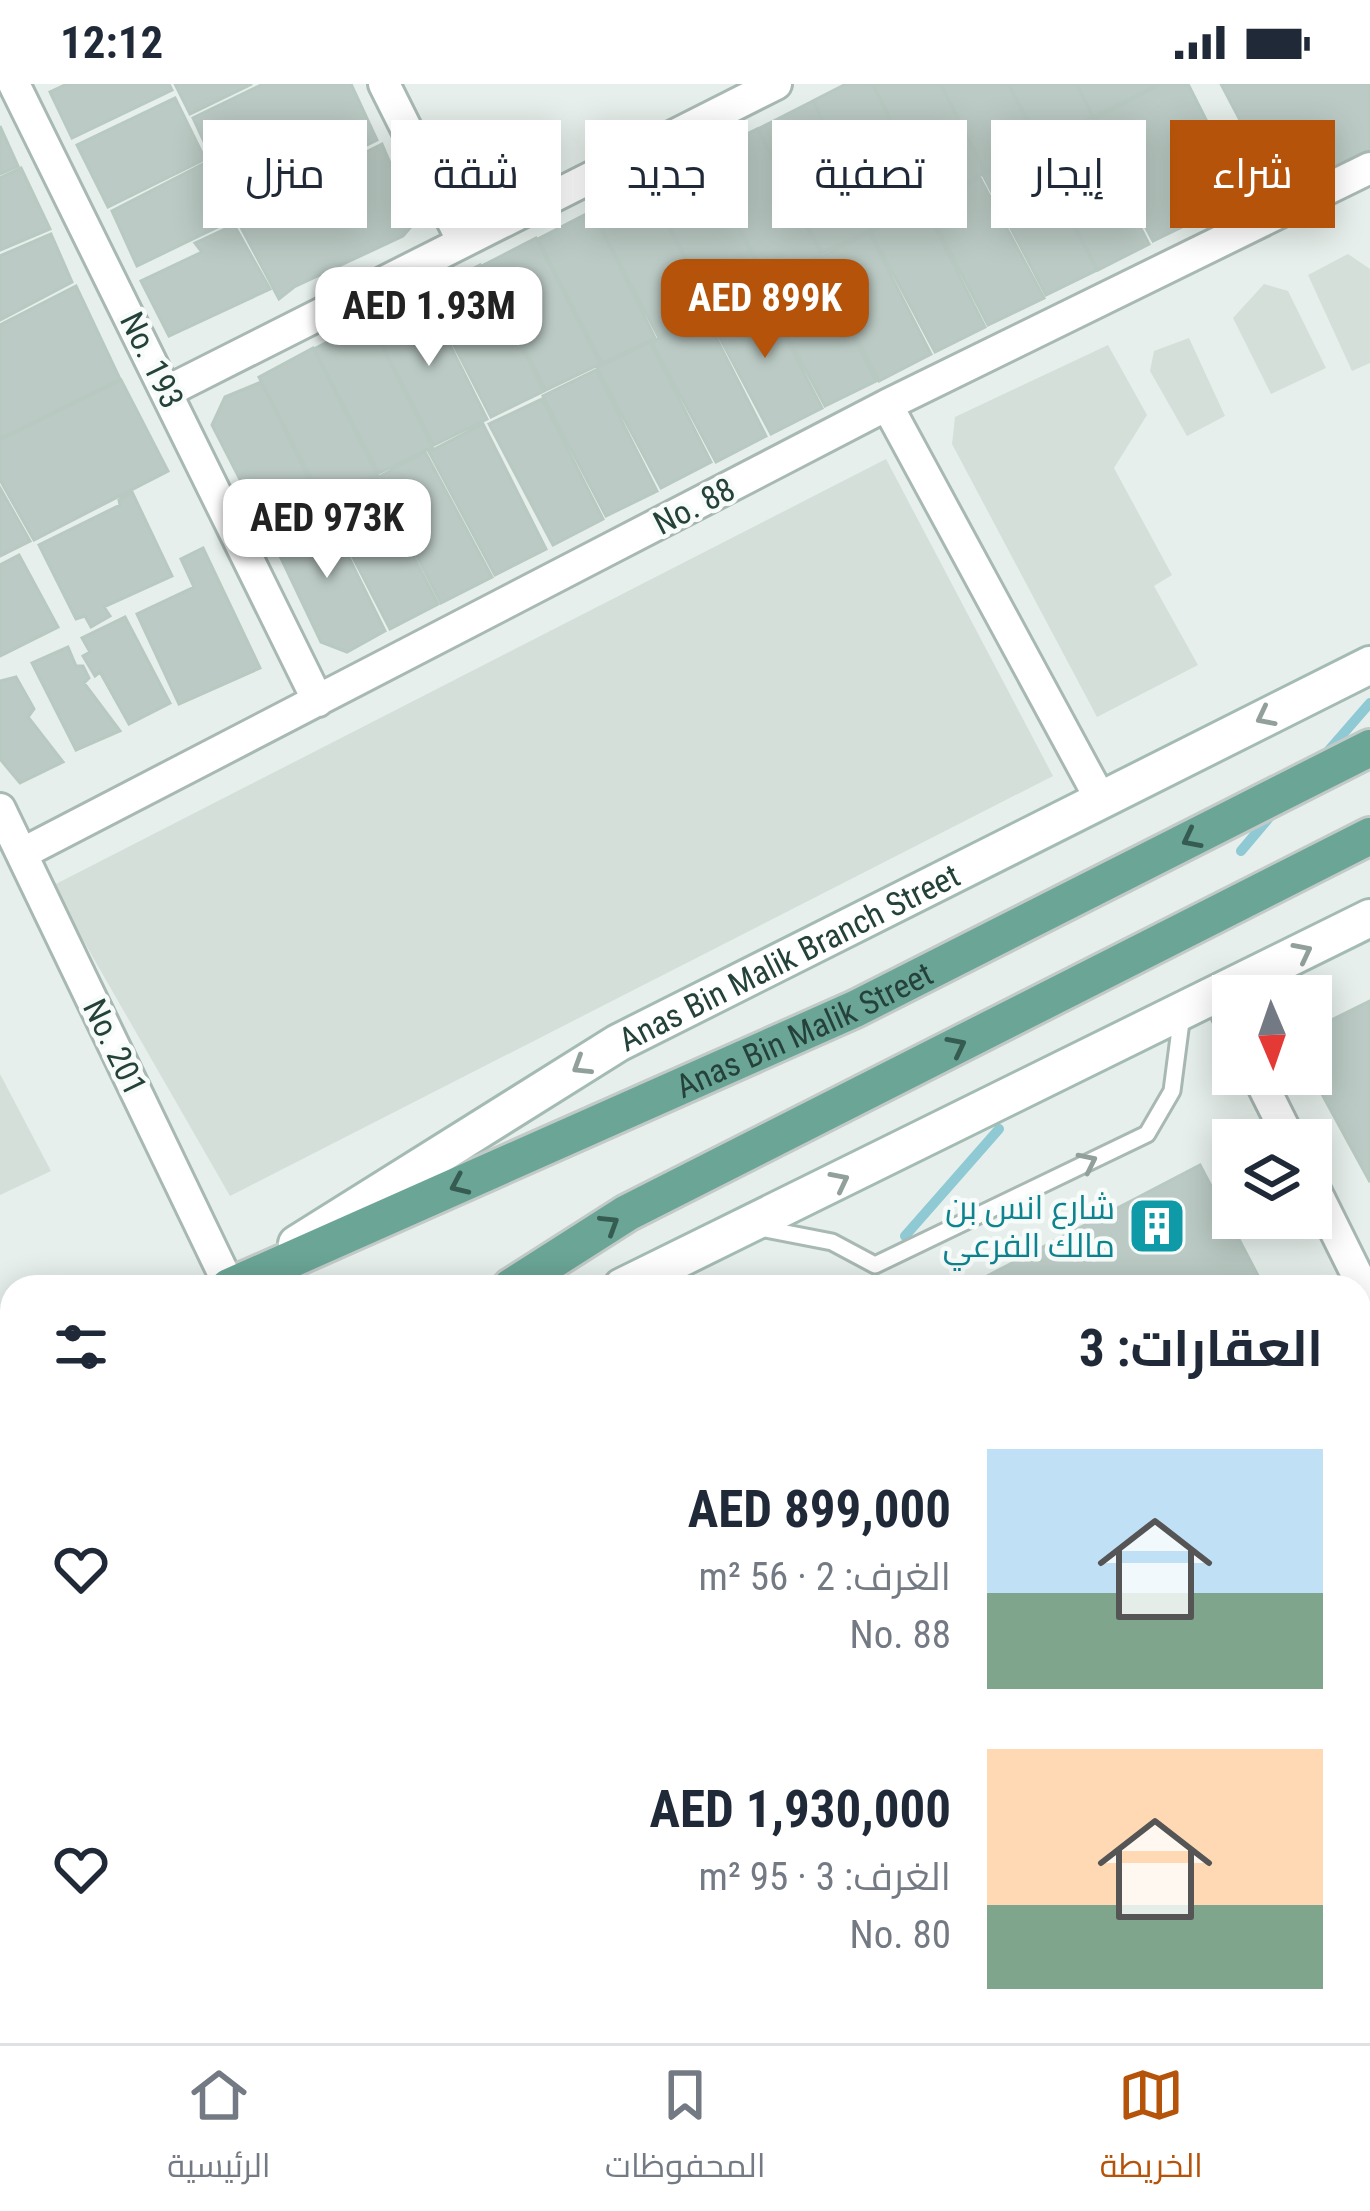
<!DOCTYPE html>
<html lang="ar">
<meta charset="utf-8">
<style>
body{margin:0;font-family:"Roboto Condensed",Cairo,sans-serif;background:#f2f2f3;color:#1f2937;direction:rtl;height:100vh;display:flex;flex-direction:column;font-size:45px;white-space:nowrap}
*{box-sizing:border-box;margin:0}
p{font-size:39px;color:#747a83}
.icon{flex:none;width:66px;height:66px;fill:none;stroke:currentColor;stroke-width:2;stroke-linecap:round;stroke-linejoin:round}
.map{position:relative;flex:1;overflow:hidden;direction:ltr}
.sheet{position:absolute;left:0px;top:1191px;width:1371px;height:768px;display:flex;flex-direction:column;background:#fff;border-radius:36px 36px 0 0;box-shadow:0 6px 30px #0003;direction:rtl}
.sheet>*{flex:none}
.banner{position:absolute;left:36px;top:36px;width:1299px;height:108px;direction:rtl;display:flex;gap:24px}
.needle{width:78px;rotate:178deg}
.tools{position:absolute;left:1212px;top:891px;display:grid;gap:24px}
.tools a{display:grid;place-items:center;width:120px;height:120px;border-radius:0px;background:#fff;box-shadow:0 6px 30px #0003;font-size:60px}
.price{position:absolute;translate:-50% -102px;padding:0 27px;border-radius:24px;background:#fff;color:#222;font-size:39px;line-height:78px;filter:drop-shadow(0 3px 6px #0008)}
.price::after{content:'';position:absolute;left:50%;top:72px;width:36px;height:27px;margin-left:-18px;background:inherit;clip-path:polygon(0 0,100% 0,50% 100%)}
.price.current{background:#b45309;color:#fff}
ul{padding:0;list-style:none}
li{display:flex;align-items:center;gap:36px;height:300px;padding:0 48px}
li span{display:grid;place-items:center;flex:none;width:336px;height:240px;border-radius:0px;color:#555}
li>.icon{margin-inline-start:auto}
span .icon{width:144px;height:144px;fill:#fffc;stroke-width:1}
li b{font-size:51px}
h2{display:flex;justify-content:space-between;align-items:center;height:144px;padding:0 48px;font-size:51px}
.chip{padding:0 42px;border-radius:0px;background:#fff;box-shadow:0 6px 30px #0003;font-size:42px;line-height:108px}
.chip.current{background:#b45309;color:#fff}
.status{display:flex;justify-content:space-between;align-items:center;height:84px;padding:0 60px;background:#fff;direction:ltr}
.status svg{height:33px;fill:currentColor}
.tabs{display:flex;justify-content:space-around;align-items:center;height:168px;border-top:3px solid #e0e1e3;background:#fff;font-size:33px;color:#747a83}
.tabs a{display:grid;justify-items:center;gap:6px}
.tabs .current{color:#b45309}
.map>svg:first-child{display:block}
.built{fill:#d4dfda}
.lines{fill:none;stroke-linecap:round;stroke-linejoin:round}
.stream{stroke:#8ec9d4;stroke-width:10}
.building{fill:#bbcac4;stroke:#b8c9c2;stroke-width:3}
.lane-casing{stroke:#a8b8b2;stroke-width:21}
.street-casing{stroke:#a8b8b2;stroke-width:36}
.secondary-casing{stroke:#a4bbb3;stroke-width:42}
.primary-casing{stroke:#c2cac8;stroke-width:42}
.lane{stroke:#fff;stroke-width:15}
.street{stroke:#fff;stroke-width:30}
.secondary{stroke:#fff;stroke-width:36}
.primary{stroke:#6aa596;stroke-width:36}
.oneway{stroke:#92a09c}
.oneway2{stroke:#365b51}
.labels{text-anchor:middle;dominant-baseline:central;stroke-width:9;stroke-linejoin:round;paint-order:stroke}
.street-label{font-size:33px;fill:#24423a;stroke:#f7fbf9}
.culture-label{font-size:33px;fill:#0d838f;stroke:#f7fbf9;text-anchor:end}
</style>
<div class="status"><b>12:12</b><svg viewBox="0 0 49 12"><path d="M0 12V9h3v3zM5 12V6h3v6zM10 12V3h3v9zM15 12V0h3v12zM26 1h20v11H26zM47 4h2v5h-2z"/></svg></div>
<div class="map">
<svg width="1370" height="1959" viewBox="0 0 1370 1959">
<rect width="100%" height="100%" fill="#e6efeb"/>
<path class="built" d="M1348 170 1370 185V279L1352 287 1308 191Z
M1264 200 1288 207 1326 284 1271 310 1233 234Z
M1189 254 1225 332 1187 352 1150 287 1154 267Z
M1108 261 1147 331 1114 384 1172 491 1154 502 1198 581 1097 633 952 360 955 333Z
M886 375 1053 692 230 1112 52 802Z
M0 990 51 1087 0 1111Z"/>
<g class="lines">
<path class="stream" d="M1323 673 1370 619
M1241 767 1273 729
M905 1152 999 1045
M861 1203 862 1202"/>
</g>
<path class="building" d="M67 0H169L172 6 72 54 50 8Z
M175 0H252L190 30Z
M263 0H351L377 56 235 124 193 34Z
M846 0H872L930 116 877 142 813 17Z
M873 0H940L985 89 931 115Z
M941 0H1008L1038 61 985 87Z
M1009 0H1076L1093 33 1040 59Z
M1077 0H1159L1093 33Z
M1161 0H1188L1239 101 1227 121 1153 157 1090 38Z
M1221 0H1370V67L1279 110Z
M175 14 205 75 108 123 77 61Z
M813 17 875 143 822 169 758 45Z
M1087 40 1149 160 1098 186 1034 65Z
M0 42 18 82 0 90Z
M757 45 821 171 767 196 703 72Z
M382 60 415 138 403 152 294 203 279 215 236 134Z
M1033 66 1097 186 1046 211 983 91Z
M702 72 766 199 712 225 647 99Z
M207 78 234 135 137 182 112 127Z
M21 84 50 145 0 166V94Z
M980 94 1044 214 988 241 926 121Z
M647 100 711 227 658 252 593 128Z
M924 122 985 243 935 268 871 148Z
M592 127 655 254 602 279 538 155Z
M234 141 270 205 169 252 141 197 202 168 195 159Z
M869 149 931 270 879 297 817 175Z
M51 150 72 198 0 236V172Z
M536 154 600 280 546 306 482 182Z
M814 177 876 297 825 322 761 202Z
M480 181 544 307 491 333 427 209Z
M76 202 120 295 0 355V241Z
M760 204 822 324 771 350 707 230Z
M424 209 487 335 434 361 370 237Z
M705 232 766 352 716 378 652 258Z
M369 237 432 363 379 389 314 265Z
M650 258 711 378 661 404 597 284Z
M313 264 377 391 323 417 259 293Z
M596 286 657 407 606 432 543 312Z
M121 296 168 387 34 456 0 396V356Z
M261 298 321 420 267 448 212 341 225 313Z
M542 315 603 435 553 461 489 340Z
M483 340 546 465 495 491 429 368Z
M425 368 492 493 441 519 377 394Z
M374 395 438 520 390 545 325 419Z
M0 404 30 457 0 472Z
M132 408 172 492 104 523 110 532 91 543 85 532 76 535 39 461 120 421 119 416Z
M323 421 385 547 347 568 321 558 269 449Z
M203 464 260 584 179 620 137 530 194 503 181 475Z
M19 471 58 543 0 572V481Z
M125 533 170 619 129 640 100 588 95 592 83 572 90 568 82 554Z
M68 563 76 582H83L89 594 84 599 120 647 76 666 32 579Z
M16 593 34 625 28 633 63 678 20 699 0 675V597Z
M1370 917V1098L1311 990V946Z
M1200 1081 1264 1203H966Z
M1370 1831V1959H1219L1213 1947H1359V1836Z
M712 1947H794L801 1959H719Z
M833 1947H901L878 1959H839Z"/>
<g class="lines">
<g class="lane-casing">
<path id="lane" d="M760 1144 832 1158 875 1181 1147 1050 1172 1007 1182 930"/>
</g>
<g class="street-casing">
<path id="street" d="M14 0 318 617
M384 0 462 156
M168 307 776 0
M887 321 1101 716
M0 725 230 1203
M23 769 887 321 1370 84
M1218 911 1233 942
M1257 990 1290 1056
M1311 1098 1370 1217
M1359 1332 1370 1326
M1359 1526 1370 1548
M1359 1796 1370 1791
M661 1947 667 1959
M1031 1959 1055 1947"/>
</g>
<g class="secondary-casing">
<g id="secondary">
<path id="s1" d="M297 1160 618 959 1370 581"/>
<path d="M622 1203 1370 834"/>
<path d="M0 1677 12 1680"/>
<path d="M0 1816 12 1842"/>
<path d="M61 1947 66 1959"/>
<path d="M168 1947 174 1959"/>
</g>
</g>
<g class="primary-casing">
<g id="primary">
<path id="s2" d="M229 1203 855 925 1370 664"/>
<path d="M511 1203 627 1129 1370 752"/>
<path d="M0 1307 12 1302"/>
<path d="M0 1482 12 1476"/>
</g>
</g>
<use href="#lane" class="lane"/>
<use href="#street" class="street"/>
<use href="#secondary" class="secondary"/>
<use href="#primary" class="primary"/>
</g>
<defs><path id="oneway-chevron" d="M-2-3.5L2.5 0L-2 3.5" fill="none" stroke-width="1.6" stroke-linecap="round" stroke-linejoin="round" transform="scale(3)"/></defs>
<g class="oneway">
<use href="#oneway-chevron" transform="translate(1265 633) rotate(153)"/>
<use href="#oneway-chevron" transform="translate(1303 868) rotate(-27)"/>
<use href="#oneway-chevron" transform="translate(581 982) rotate(148)"/>
<use href="#oneway-chevron" transform="translate(1088 1078) rotate(-26)"/>
<use href="#oneway-chevron" transform="translate(840 1097) rotate(-27)"/>
</g>
<g class="oneway2">
<use href="#oneway-chevron" transform="translate(1191 755) rotate(153)"/>
<use href="#oneway-chevron" transform="translate(957 962) rotate(-27)"/>
<use href="#oneway-chevron" transform="translate(459 1101) rotate(156)"/>
<use href="#oneway-chevron" transform="translate(610 1140) rotate(-32)"/>
</g>
<defs>
<g id="building-square" transform="scale(3)"><rect x="-9" y="-9" width="18" height="18" rx="4" fill="#0f9aa8" stroke="#f7fbf9"/><path d="M-4-6H4V6H1V3H-1V6H-4ZM-2.5-4.3h1.7v1.8h-1.7ZM.8-4.3h1.7v1.8H.8ZM-2.5-1h1.7V.8h-1.7ZM.8-1h1.7V.8H.8Z" fill="#fff"/></g>
</defs>
<g fill-rule="evenodd">
<use href="#building-square" x="1157" y="1142"/>
</g>
<g class="labels">
<g class="street-label">
<text transform="translate(152 276) rotate(64)">No. 193</text>
<text transform="translate(694 422) rotate(-27)">No. 88</text>
<text stroke="none"><textPath href="#s1" startOffset="570">Anas Bin Malik Branch Street</textPath></text>
<text stroke="none"><textPath href="#s2" startOffset="630">Anas Bin Malik Street</textPath></text>
<text transform="translate(115 963) rotate(64)">No. 201</text>
</g>
<g class="culture-label">
<text x="1115" y="1123">شارع انس بن<tspan x="1115" dy="38">مالك الفرعي</tspan></text>
</g>
</g>
</svg>
<div class="tools">
<a><svg class="needle" viewBox="-14 -14 28 28"><path d="M0-13l5 13h-10z" fill="#e53935"/><path d="M0 13l5-13h-10z" fill="#747a83"/></svg></a>
<a><svg class="icon" aria-label="layers" viewBox="0 0 24 24"><path d="M12 4l9 5-9 5-9-5zM3 14l9 5 9-5"/></svg></a>
</div>
<b class="price current" style="left:765px;top:277px">AED 899K</b>
<b class="price" style="left:429px;top:285px">AED 1.93M</b>
<b class="price" style="left:327px;top:497px">AED 973K</b>
<div class="banner">
<a class="chip current">شراء</a>
<a class="chip">إيجار</a>
<a class="chip">تصفية</a>
<a class="chip">جديد</a>
<a class="chip">شقة</a>
<a class="chip">منزل</a>
</div>
<section class="sheet">
<h2>العقارات: 3<svg class="icon" aria-label="filters" viewBox="0 0 24 24"><path d="M4 7h16M4 17h16"/><circle cx="9" cy="7" r="2"/><circle cx="15" cy="17" r="2"/></svg></h2>
<ul>
<li><span style="background:linear-gradient(#bfe0f5 60%,#7fa58c 0)"><svg class="icon" aria-label="home" viewBox="0 0 24 24"><path d="M3 11l9-7 9 7M6 9v11h12V9"/></svg></span><div><b>AED 899,000</b><p>الغرف: 2 · 56 m²</p><p>No. 88</p></div><svg class="icon" aria-label="heart" viewBox="0 0 24 24"><path d="M12 20l-8-8c-3-5 5-10 8-4 3-6 11-1 8 4z"/></svg></li>
<li><span style="background:linear-gradient(#ffd9b3 65%,#7fa58c 0)"><svg class="icon" aria-label="home" viewBox="0 0 24 24"><path d="M3 11l9-7 9 7M6 9v11h12V9"/></svg></span><div><b>AED 1,930,000</b><p>الغرف: 3 · 95 m²</p><p>No. 80</p></div><svg class="icon" aria-label="heart" viewBox="0 0 24 24"><path d="M12 20l-8-8c-3-5 5-10 8-4 3-6 11-1 8 4z"/></svg></li>
</ul>
</section>
</div>
<nav class="tabs">
<a class="current"><svg class="icon" aria-label="map" viewBox="0 0 24 24"><path d="M3 6l6-2 6 2 6-2v14l-6 2-6-2-6 2zM9 4v14M15 6v14"/></svg>الخريطة</a>
<a><svg class="icon" aria-label="saved" viewBox="0 0 24 24"><path d="M7 4h10v16l-5-4-5 4z"/></svg>المحفوظات</a>
<a><svg class="icon" aria-label="home" viewBox="0 0 24 24"><path d="M3 11l9-7 9 7M6 9v11h12V9"/></svg>الرئيسية</a>
</nav>
